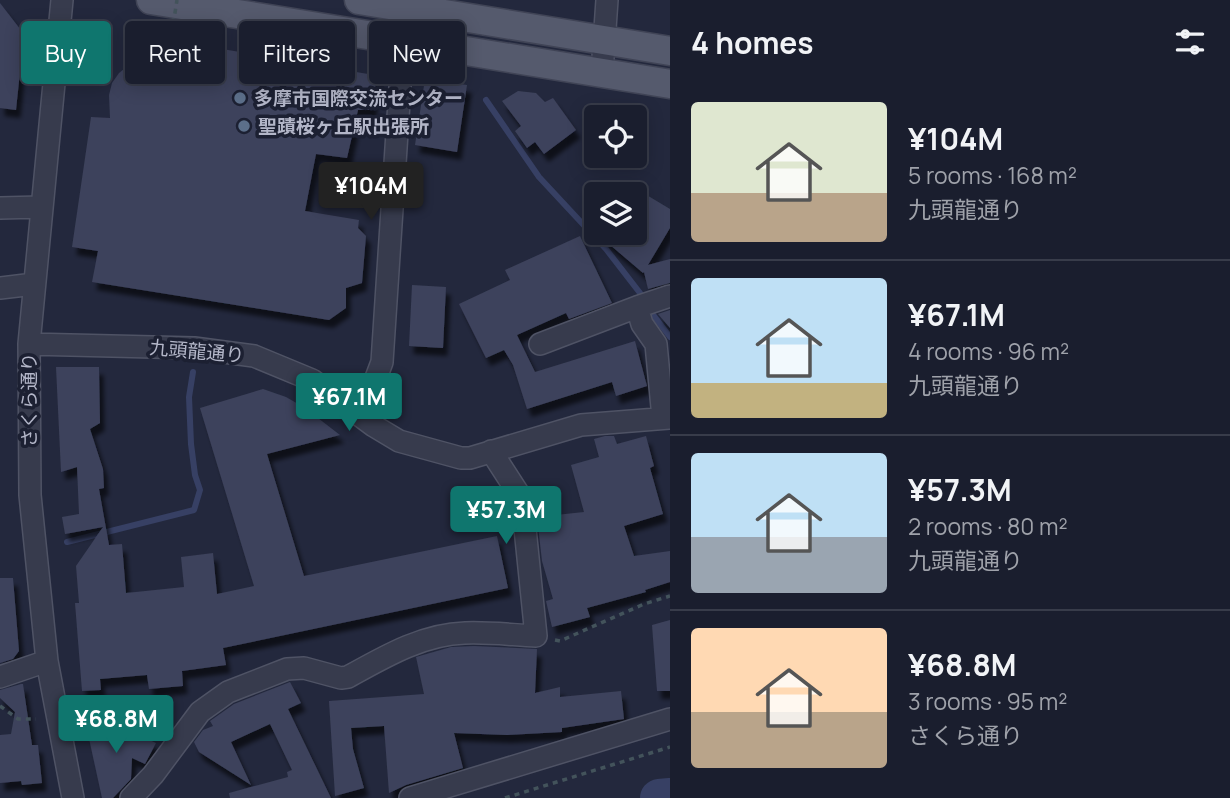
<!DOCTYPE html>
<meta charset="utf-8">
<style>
body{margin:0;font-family:Manrope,"Noto Sans JP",sans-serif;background:#232736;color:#f1f3f6;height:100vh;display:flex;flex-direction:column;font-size:26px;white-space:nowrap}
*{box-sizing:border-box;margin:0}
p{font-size:23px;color:#9fa2aa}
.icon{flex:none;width:38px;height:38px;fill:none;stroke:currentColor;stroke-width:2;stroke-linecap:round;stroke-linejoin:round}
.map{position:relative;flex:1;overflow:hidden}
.panel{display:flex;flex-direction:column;background:#1a1e2e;width:560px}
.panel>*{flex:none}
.hud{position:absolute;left:21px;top:21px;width:542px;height:63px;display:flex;gap:14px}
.fabs{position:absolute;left:584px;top:105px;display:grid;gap:14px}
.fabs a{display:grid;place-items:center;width:63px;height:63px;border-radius:7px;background:#1a1e2e;box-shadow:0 4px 18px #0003,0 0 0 2px #383c4a;font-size:35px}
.price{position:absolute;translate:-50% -60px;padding:0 16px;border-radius:7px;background:#0f766e;color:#fff;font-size:23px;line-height:46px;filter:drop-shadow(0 2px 4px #0008)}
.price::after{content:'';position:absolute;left:50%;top:42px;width:21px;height:16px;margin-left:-10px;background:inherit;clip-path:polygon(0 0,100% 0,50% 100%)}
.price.active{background:#222;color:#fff}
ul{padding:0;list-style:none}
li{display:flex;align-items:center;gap:21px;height:175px;padding:0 21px}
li+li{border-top:2px solid #383c4a}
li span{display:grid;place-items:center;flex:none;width:196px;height:140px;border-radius:7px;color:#555}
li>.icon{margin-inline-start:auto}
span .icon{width:84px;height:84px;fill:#fffc;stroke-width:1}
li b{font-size:30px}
h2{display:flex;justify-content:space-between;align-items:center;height:84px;padding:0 21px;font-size:30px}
.tag{padding:0 24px;border-radius:7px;background:#1a1e2e;box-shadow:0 4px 18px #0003,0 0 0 2px #383c4a;font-size:24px;line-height:63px}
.tag.active{background:#0f766e;color:#fff}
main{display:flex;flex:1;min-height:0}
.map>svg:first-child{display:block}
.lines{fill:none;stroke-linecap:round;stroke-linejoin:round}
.stream{stroke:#374064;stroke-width:6}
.river{stroke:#374064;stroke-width:38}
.building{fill:#3d425b;filter:url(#shadow)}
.minor-casing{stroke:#4f5365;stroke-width:24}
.major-casing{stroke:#404456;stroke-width:31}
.path{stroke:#43535b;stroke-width:3.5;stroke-dasharray:5 5;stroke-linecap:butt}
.minor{stroke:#373b4d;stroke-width:21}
.major{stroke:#555a6d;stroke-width:28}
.path-bridge{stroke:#43535b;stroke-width:3.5;stroke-dasharray:5 5;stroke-linecap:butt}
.service-dot{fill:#5c6f8a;stroke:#1c2032;stroke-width:2.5}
.labels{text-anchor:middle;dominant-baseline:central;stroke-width:7;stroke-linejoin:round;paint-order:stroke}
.poi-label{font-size:19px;font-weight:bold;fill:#b3b6c8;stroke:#1c2032;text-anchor:start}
.street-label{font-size:19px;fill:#b3b6c8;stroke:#1c2032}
</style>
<main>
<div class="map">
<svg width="670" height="798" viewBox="0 0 670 798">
<defs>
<filter id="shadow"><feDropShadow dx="4.5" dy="8" stdDeviation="2" flood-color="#0009"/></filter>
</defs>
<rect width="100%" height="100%" fill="#23283d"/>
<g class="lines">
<path class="stream" d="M486 100 539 177 606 249 640 293
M654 316 670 337
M67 542 194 510 200 490 195 475 191 444 189 397 193 372"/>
<path class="river" d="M659 798 670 797"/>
</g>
<path class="building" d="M0 3 24 34 16 110 0 108Z
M181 42 368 74 376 81 372 110H358L347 158 316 154 305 211 359 220 358 228 366 236 362 283 346 288V308L329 320 92 282 98 251 72 247 91 117 110 118 109 95 112 83 119 73 129 65 156 60 178 65Z
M425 79 467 85 457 152 415 145Z
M518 91 536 93 545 102 553 98 576 130 544 154 535 142 527 148 515 131 521 126 502 101Z
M635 188 670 209V228L648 265 670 259V283L648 289 644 272 643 273 596 233H635Z
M580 236 612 303 569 319 566 313 517 335 535 372 635 341 647 386 616 396 612 382 527 409 513 365 504 350 486 358 459 304 510 280 505 270Z
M412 285 446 287 443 348 409 346Z
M670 310V328L658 314Z
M56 367H99L100 423 90 429 103 469 104 488 99 489 109 545 122 544 126 593 184 587 181 557 213 553 217 594 254 586 200 408 263 389 286 397 305 408 340 435 267 454 304 576 497 536 508 588 223 648 226 665 182 671 183 686 149 689 147 675 100 679 101 690 82 691 75 603H79L76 566 103 527 65 534 62 517 79 514 77 467 61 472Z
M605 436H614L617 444 646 436 654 466 650 468 663 514 624 526 634 556 670 551V582L645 590 646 592 587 608 590 617 552 627 546 601 553 599 542 561 537 517 584 512 571 465 599 457 594 439Z
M0 578H13L19 651 13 659 0 663Z
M670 620V691H657L652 625Z
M474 646 537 649 535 693 560 687V697L621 691 624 719 562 728V732L507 735 454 733 463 768 406 785 389 793 384 726 351 728 353 749 364 788 335 796 329 701 424 694 416 657 451 647Z
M290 682 301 703 288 709 331 798H230L229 793 288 777 287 772 292 770 270 724 231 742 251 785 199 752 194 742 203 730 213 726 210 721 234 704Z
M21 684H23L32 745H38L42 783 22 785 21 781 0 783V735L11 734 15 712 0 698V690Z
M96 716 156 743 145 764 132 758 131 779 113 798H102L88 734Z"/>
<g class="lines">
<g class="minor-casing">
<path id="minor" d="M62 0 29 344 30 495 47 661 73 798
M602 72 607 0
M0 208 41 207
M0 288 34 284
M637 307 642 324 656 344 663 418
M29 344 194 348 254 356 312 380 374 426 399 441 461 458H470L581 425 670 418
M540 344 637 307 670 296
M353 410 376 378 382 362 403 41
M0 677 47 661
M131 798 153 775 200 712 228 692 287 669 304 668 341 678 348 677C384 657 423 634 465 633 489 632 513 635 536 636L522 499 491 451
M410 798 670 719"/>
</g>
<g class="major-casing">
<path id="major" d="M151 0 670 84
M359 0 670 51"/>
</g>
<path class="path" d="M555 640 560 641 644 604 670 596
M0 706 18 719H36
M505 798 670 747"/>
<use href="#minor" class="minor"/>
<use href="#major" class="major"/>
<path class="path-bridge" d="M167 63 177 0"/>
</g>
<g class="service-dot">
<circle cx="240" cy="98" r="7"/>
<circle cx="244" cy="126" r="7"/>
</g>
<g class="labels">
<g class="poi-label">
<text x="254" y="98">多摩市国際交流センター</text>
<text x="258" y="126">聖蹟桜ヶ丘駅出張所</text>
</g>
<g class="street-label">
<text transform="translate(197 351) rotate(5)">九頭龍通り</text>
<text transform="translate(29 400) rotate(-90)">さくら通り</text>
</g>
</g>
</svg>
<div class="fabs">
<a><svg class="icon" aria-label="locate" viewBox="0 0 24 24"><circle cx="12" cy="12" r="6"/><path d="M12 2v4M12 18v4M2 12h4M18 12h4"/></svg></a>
<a><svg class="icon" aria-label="layers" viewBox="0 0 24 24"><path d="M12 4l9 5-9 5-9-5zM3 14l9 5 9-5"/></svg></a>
</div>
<b class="price active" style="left:371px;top:222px">¥104M</b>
<b class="price" style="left:349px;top:433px">¥67.1M</b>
<b class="price" style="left:506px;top:546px">¥57.3M</b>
<b class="price" style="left:116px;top:755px">¥68.8M</b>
<div class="hud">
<a class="tag active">Buy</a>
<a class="tag">Rent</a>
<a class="tag">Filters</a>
<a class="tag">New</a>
</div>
</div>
<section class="panel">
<h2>4 homes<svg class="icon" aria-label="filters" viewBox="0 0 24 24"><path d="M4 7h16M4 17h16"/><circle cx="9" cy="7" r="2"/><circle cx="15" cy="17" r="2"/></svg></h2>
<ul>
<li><span style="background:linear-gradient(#dfe7d0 65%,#b9a48a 0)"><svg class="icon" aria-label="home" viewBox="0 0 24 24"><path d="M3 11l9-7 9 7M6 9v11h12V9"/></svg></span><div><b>¥104M</b><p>5 rooms · 168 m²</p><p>九頭龍通り</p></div></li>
<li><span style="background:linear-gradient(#bfe0f5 75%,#c2b280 0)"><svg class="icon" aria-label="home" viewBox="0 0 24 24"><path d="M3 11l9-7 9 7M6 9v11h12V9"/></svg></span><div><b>¥67.1M</b><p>4 rooms · 96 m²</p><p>九頭龍通り</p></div></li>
<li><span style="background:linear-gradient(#bfe0f5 60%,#9aa5b1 0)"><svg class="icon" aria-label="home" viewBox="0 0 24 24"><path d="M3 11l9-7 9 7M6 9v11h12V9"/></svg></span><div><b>¥57.3M</b><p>2 rooms · 80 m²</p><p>九頭龍通り</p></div></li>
<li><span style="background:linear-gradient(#ffd9b3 60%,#b9a48a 0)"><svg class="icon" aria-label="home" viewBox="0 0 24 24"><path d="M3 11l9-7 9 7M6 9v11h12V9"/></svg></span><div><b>¥68.8M</b><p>3 rooms · 95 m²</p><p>さくら通り</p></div></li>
</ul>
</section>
</main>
